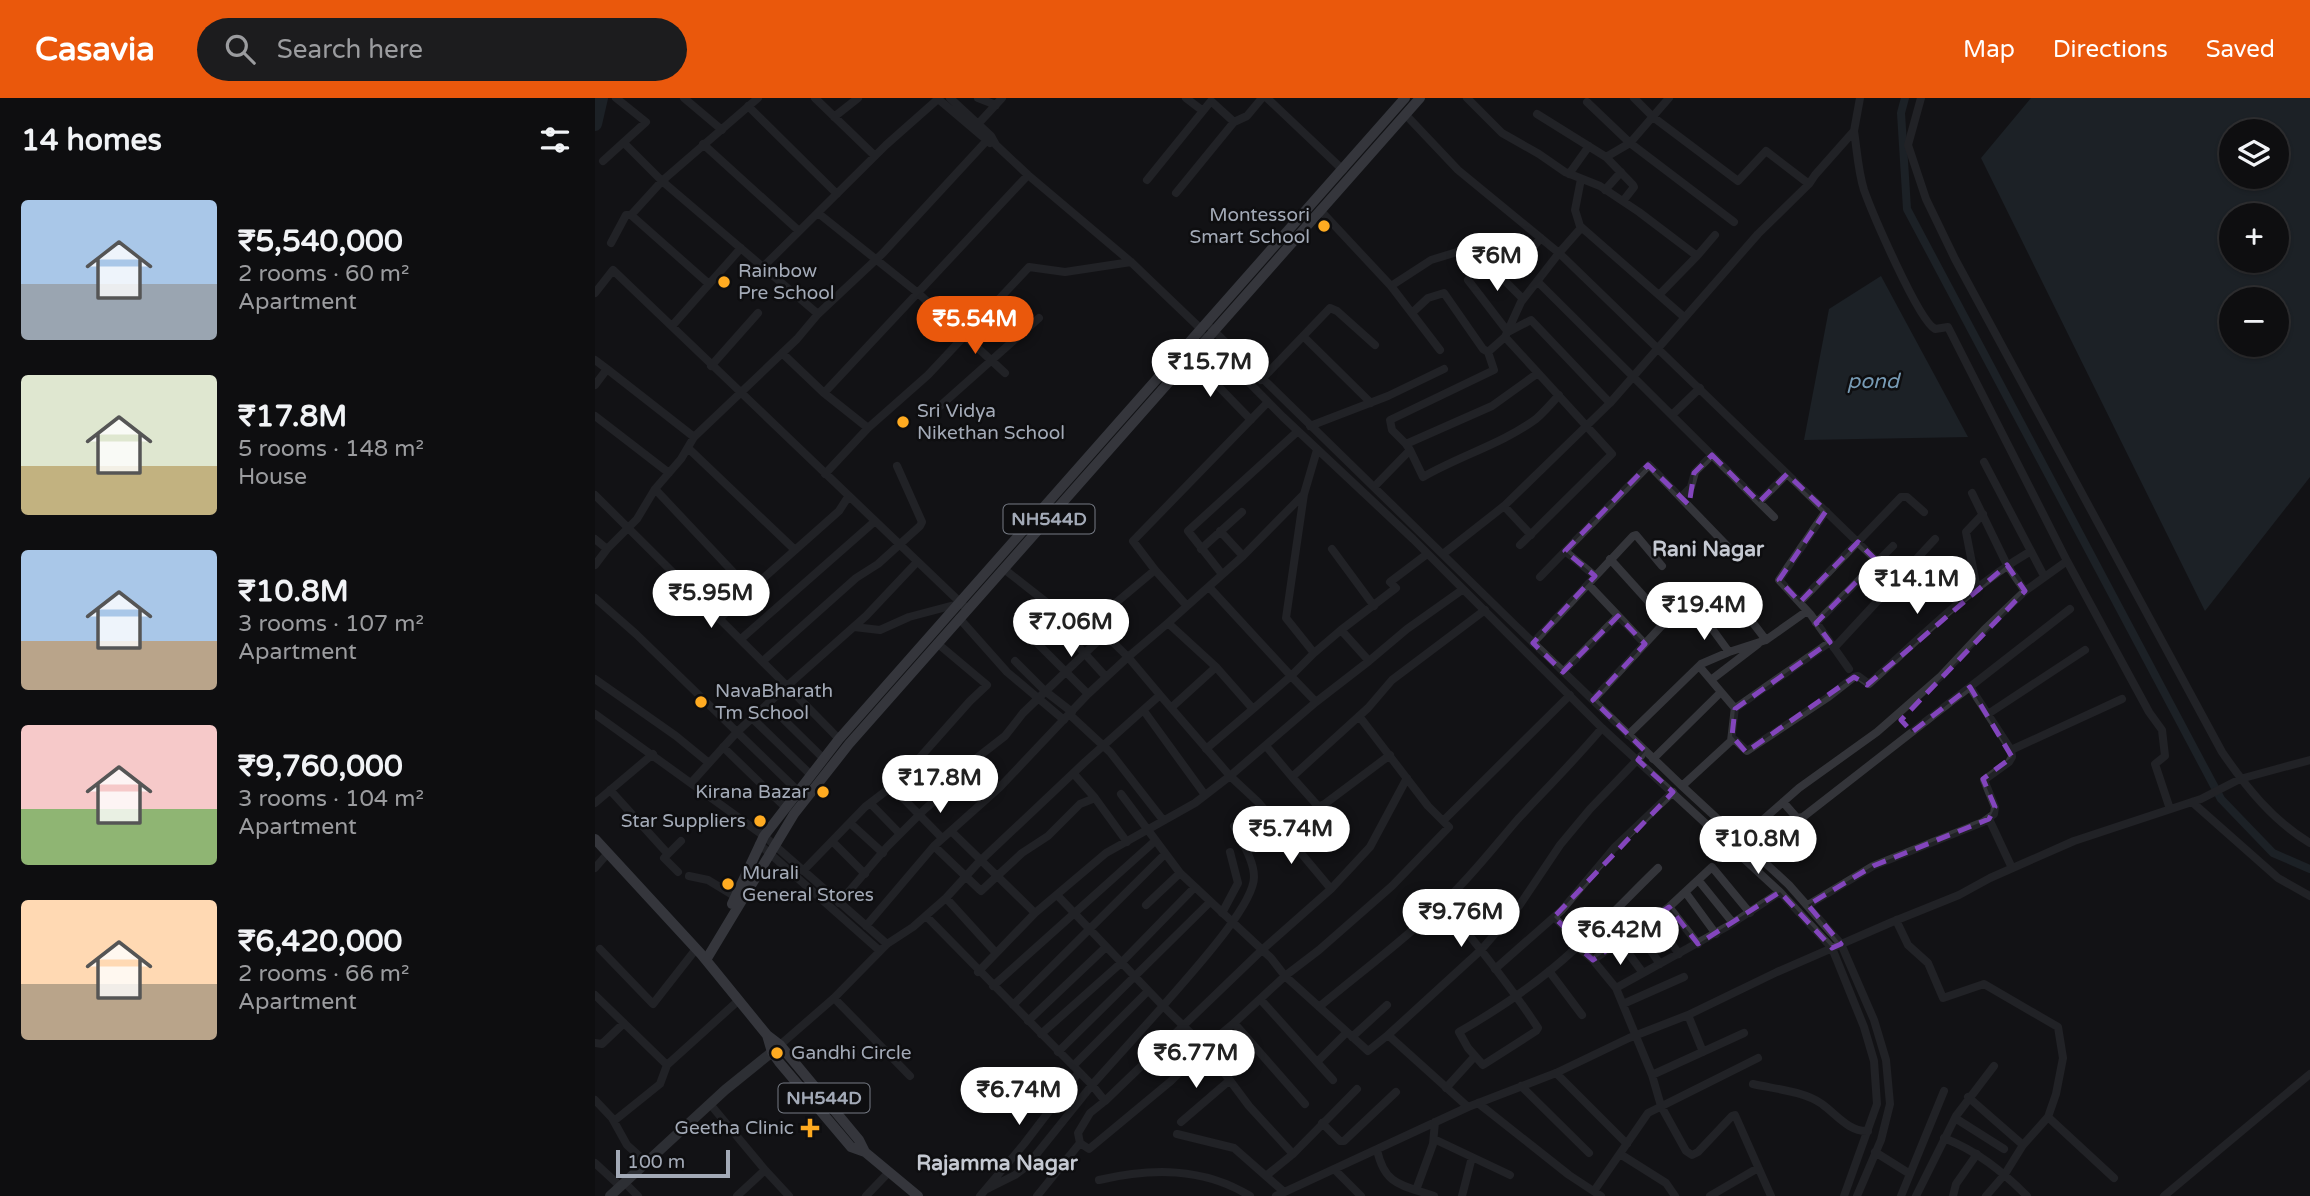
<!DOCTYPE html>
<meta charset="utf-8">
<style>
body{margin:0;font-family:"Varela Round",sans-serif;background:#1c1c1e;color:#f1f3f6;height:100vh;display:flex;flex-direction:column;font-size:26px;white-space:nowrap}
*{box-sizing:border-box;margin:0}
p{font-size:23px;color:#9b9c9f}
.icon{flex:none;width:38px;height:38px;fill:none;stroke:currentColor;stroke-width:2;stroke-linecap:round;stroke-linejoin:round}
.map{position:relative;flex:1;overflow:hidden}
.side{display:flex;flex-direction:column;background:#0e0e10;width:595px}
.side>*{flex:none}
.fabs{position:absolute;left:1624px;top:21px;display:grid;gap:14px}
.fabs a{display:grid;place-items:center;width:70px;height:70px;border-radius:50%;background:#0e0e10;box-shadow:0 2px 5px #0004,0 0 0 2px #2e2e30;font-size:35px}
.scale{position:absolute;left:21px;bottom:18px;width:114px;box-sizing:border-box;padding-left:7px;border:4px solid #a3aab7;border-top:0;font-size:19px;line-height:24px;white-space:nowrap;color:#a3aab7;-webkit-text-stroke:5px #0e0e10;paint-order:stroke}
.price{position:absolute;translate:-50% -60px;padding:0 16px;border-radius:24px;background:#fff;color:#222;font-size:23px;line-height:46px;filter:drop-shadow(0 2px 4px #0008)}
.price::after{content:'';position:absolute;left:50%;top:42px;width:21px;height:16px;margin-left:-10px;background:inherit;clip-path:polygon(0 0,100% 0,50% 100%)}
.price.current{background:#ea580c;color:#fff}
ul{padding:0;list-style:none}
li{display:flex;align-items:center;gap:21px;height:175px;padding:0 21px}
li span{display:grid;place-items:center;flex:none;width:196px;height:140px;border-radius:7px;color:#555}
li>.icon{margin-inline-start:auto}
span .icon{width:84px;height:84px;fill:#fffc;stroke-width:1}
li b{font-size:30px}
h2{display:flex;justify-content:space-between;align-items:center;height:84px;padding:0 21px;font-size:30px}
header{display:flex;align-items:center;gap:42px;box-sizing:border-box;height:98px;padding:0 35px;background:#ea580c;color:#fff}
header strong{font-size:33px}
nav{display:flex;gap:38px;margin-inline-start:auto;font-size:24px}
.search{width:490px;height:63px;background:#1c1c1e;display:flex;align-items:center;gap:18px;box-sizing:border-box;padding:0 24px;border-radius:38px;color:#9b9c9f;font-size:26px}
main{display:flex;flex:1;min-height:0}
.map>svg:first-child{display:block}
.water{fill:#28333a;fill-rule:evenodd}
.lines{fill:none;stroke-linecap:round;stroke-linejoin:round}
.canal{stroke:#28333a;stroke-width:8}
.river{stroke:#28333a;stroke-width:14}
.minor{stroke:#34353a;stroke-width:8}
.major{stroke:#4f5259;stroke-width:10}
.highway{stroke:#5f636c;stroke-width:10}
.marked{fill:none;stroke:#8345bd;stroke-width:5;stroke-dasharray:14 9;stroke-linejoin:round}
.poi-dot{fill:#ffab21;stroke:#0e0e10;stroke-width:2.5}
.labels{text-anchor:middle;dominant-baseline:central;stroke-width:5;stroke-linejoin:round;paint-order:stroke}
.shield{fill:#0e0e10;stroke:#767b85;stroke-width:2}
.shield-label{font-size:18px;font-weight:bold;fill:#a3aab7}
.poi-label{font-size:19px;fill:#a3aab7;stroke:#0e0e10;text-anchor:start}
.water-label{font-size:21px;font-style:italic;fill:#779bb5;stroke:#0e0e10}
.neighbourhood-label{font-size:21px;font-weight:bold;fill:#c5c9d2;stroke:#0e0e10}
</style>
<header>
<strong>Casavia</strong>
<div class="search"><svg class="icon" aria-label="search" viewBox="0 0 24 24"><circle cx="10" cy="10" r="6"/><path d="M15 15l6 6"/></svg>Search here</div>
<nav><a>Map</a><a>Directions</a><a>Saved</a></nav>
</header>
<main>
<section class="side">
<h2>14 homes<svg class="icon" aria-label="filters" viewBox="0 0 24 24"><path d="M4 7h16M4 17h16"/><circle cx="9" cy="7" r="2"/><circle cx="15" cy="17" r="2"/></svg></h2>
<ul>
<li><span style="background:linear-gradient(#a9c7e8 60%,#9aa5b1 0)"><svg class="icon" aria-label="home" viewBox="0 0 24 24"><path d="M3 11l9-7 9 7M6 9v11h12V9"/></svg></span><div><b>₹5,540,000</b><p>2 rooms · 60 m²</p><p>Apartment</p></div></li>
<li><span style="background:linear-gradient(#dfe7d0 65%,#c2b280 0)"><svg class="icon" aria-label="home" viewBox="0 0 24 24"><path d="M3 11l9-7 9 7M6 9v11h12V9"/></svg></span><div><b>₹17.8M</b><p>5 rooms · 148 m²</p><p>House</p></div></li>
<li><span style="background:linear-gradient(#a9c7e8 65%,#b9a48a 0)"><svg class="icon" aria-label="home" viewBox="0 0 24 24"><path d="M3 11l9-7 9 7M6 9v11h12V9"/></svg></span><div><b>₹10.8M</b><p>3 rooms · 107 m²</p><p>Apartment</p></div></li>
<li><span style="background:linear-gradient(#f6c9c9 60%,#8fb573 0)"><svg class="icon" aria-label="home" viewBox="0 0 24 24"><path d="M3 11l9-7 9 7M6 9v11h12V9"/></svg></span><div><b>₹9,760,000</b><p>3 rooms · 104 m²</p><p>Apartment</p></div></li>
<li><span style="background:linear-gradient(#ffd9b3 60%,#b9a48a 0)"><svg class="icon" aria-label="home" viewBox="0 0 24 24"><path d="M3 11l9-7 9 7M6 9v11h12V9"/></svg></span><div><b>₹6,420,000</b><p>2 rooms · 66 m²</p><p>Apartment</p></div></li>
</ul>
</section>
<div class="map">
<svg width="1715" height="1098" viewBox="0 0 1715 1098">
<rect width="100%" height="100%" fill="#131315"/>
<path class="water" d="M1436 0H1715V379L1610 513 1386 60ZM1636 33H1682V79H1636ZM1636 117H1682V163H1636ZM1636 201H1682V247H1636Z
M1286 178 1373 339 1209 342 1234 211Z"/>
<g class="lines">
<path class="canal" d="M1310 0 1306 15 1312 111 1626 701 1678 755 1715 771"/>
<path class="river" d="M0 26 6 0"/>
<path class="minor" d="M89 0 127 32
M220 0 280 58
M342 0 395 45
M355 0 396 38 401 47 433 77 536 164 607 232
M383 0 401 7
M591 0 608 13
M672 0 748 72
M872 0 907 35 944 56 970 74 1005 88 1044 114 1102 158 1120 137
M1039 0 1058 19 1143 83 1171 53 1214 86
M1326 0 1313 47 1331 101 1360 161 1627 654C1651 689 1678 723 1715 745
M992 4 1035 45 1139 124
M153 8 242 96
M810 16 863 72 964 155 986 130
M942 16 1011 59
M239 19 263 0
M383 26 407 0
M1259 33C1262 52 1263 73 1269 92 1277 114 1323 222 1340 231L1353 229 1472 463
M29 45 67 83 223 216
M108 46 204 133
M8 63 51 24 21 0
M974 76 994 48
M986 81 980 112 985 128 1089 219
M552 82 616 3 639 24
M1010 92 1026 74
M581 95 639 24 652 18 667 0
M1028 103 1039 89 1038 87 1011 59 1035 45 1074 0
M725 112 796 188 845 252
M223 115 323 195 410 275
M36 117 114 186
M16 145 31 117H36L67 83 163 0
M896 169 928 201
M167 170 291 47 343 1
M919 170 946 140
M873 182 913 234 936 222 1015 305
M942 183 1179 419
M796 188 836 162 885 147
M0 195 18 172 369 508
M1064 197 1102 158
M818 214 833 200 849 195 888 251 893 254 910 239
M77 228 146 150
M616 230 922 529 1087 688 1194 787 1246 846 1279 922 1291 962 1295 1006 1286 1042 1262 1098
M708 238 776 305
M609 239 688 319 818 441 1007 630 1185 794 1237 850 1269 929 1279 963 1282 1006 1249 1098
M187 255 229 295 433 77
M595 259 656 322
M0 262 12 271
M116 268 163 215
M943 275 910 239 926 204 964 155 1282 463
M666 282 735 210 742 213 780 247
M0 287 12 271 99 339
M229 295 273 330
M335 317 444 220
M1077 317 1105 290
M0 318 74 375
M715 328 793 298 849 271
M811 346 797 332 795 322 899 272 893 254
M93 350 200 452
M815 352 828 379C864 358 907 346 941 321 949 314 957 305 964 297
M1389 364 1449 478
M230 376 273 330 333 277 434 169 470 174 536 164
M779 389 815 352 811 346 897 308 943 275 1017 356 925 447
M60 391 155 492 244 413 253 399
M1377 395 1412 467 1430 493 1472 463 1554 614 1567 632 1570 658 1560 666 1575 711
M709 396 691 520 719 555 746 532 774 563 812 531 867 492
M0 397 192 588 142 634 203 693
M1086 399 1096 389 1100 374 1117 357
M1164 404 1192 376
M909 408 936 437
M1231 413 1184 482 1216 517 1254 571
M625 433 648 458
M0 441 12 451
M606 451 647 414
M737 451 779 508
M970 453 1000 478
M848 456 909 408 1015 305 1163 136 1214 86 1220 77 1259 33 1265 0
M0 467 12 451 42 421 60 391 86 361 99 339 202 241 223 216 288 155 396 38
M409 471 465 515 479 506 533 559 573 525 621 569 658 611 611 651
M627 476 593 433 703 333
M945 479 1054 367 1139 455
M1301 483 1325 503 1346 486
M993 486 1050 546
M614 489 696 578 719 555
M1382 491 1371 434 1388 416
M1138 499 1171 542
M0 500 41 536 142 634 96 685
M1205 504 1306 399H1312L1329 414
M592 508 560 472 538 443 673 304
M1107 517 1134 554
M364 520 412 574 469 622
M124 521 155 492
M498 524 560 472
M462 525 511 579
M573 525 648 458 709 396 722 352
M1221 525 1298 448
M259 529 285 532 314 519 363 506
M746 532 801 490 795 484 832 456
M146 541 279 424
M938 545 1038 438 1041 437 1067 468
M443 546 493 596
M1239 550 1340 441
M168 563 261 480 283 466 325 428 327 424 302 368
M420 563 450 593 477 614
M1104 568 1138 608 1142 609 1235 544
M968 574 1023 518
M0 581 81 638 114 665
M1116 582 1163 546
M998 602 1071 523 1015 461
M173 606 229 661
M577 609 621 569
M658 611 696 578 721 604
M549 613 610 697
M0 616 169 738 292 846
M474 616 515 654 568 722
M1393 616 1490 552
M157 620 216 677
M1033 637 1106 566 1134 554 1171 542 1212 513
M244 641 192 588 271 518 322 464
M1136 643 1140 609
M671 648 697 679 773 610 797 582 890 512
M128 649 191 710
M1416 652 1527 601
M1058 661 1126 594
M479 676 500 700
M697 679 722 707 727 708 795 657
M1087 688 1136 643 1140 642 1152 653 1232 600 1259 579 1263 578 1274 586C1325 540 1376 488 1436 453
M297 689 347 740
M15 692 73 756
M526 696 585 775 676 860 690 878 724 852 797 788 854 729 833 708 764 618
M1188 704 1202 720 1208 719 1475 511
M1597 704 1683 780 1715 798
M0 705 58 656
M275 705 305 736
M1394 721 1417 770
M848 723 975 597
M255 725 288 755
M356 733 440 815 511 755 600 705 635 678 565 597
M1146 741 1204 690 1282 634 1346 578 1389 532 1430 493
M237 743 270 776
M164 746 285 853
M0 770 13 755
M208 773 270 709 304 683 375 603 392 587 342 545
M83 774 69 760 86 743
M94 778 113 782 141 799
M1104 783 1138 825
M736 791 775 749 812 680
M1091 795 1121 836
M351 800 401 855
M244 805 292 749 330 711 358 687 383 659 410 638 428 615 510 536
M848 805C881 845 914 886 943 930L941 933 888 967 873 950 864 934C906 910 947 882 982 849 1010 824 1036 796 1063 770
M551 807 585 775
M1213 807 1278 768 1388 724 1399 716 1400 709 1389 682 1414 664 1417 659 1416 652 1375 589
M1074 809 1103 846
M627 815 643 785 635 754
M331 818 497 987 568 908 462 797
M959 819 986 846
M1059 821 1084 856
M1301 822 1313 847 1333 865 1348 900 1389 886 1463 929 1468 960 1461 996 1453 1019 1428 1047 1410 1076 1391 1098
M271 828 339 748
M1042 833 1065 866
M1025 844 1048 875
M983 849 998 862 1021 890 1057 977 1066 1008 1091 1053 1097 1057 1103 1054 1137 1018 1140 1017 1176 1098
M5 851 58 906 101 851
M998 862 1074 809 1117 769 1155 815
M900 871 967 812 1019 750 1078 694
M954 873 987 917
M383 874 440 815
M398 888 560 743
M1021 890 1133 828 1185 794
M0 897 72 967 144 902
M239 900 315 978
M666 902 738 982
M1028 906 1089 879
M418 907 570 756
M724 909C766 874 809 842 848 805 876 779 898 750 923 721 951 691 980 662 1007 630
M1093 917 1108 954
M433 923 511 849
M639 925 610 949 654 1008 698 1056
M446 936 526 865 599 790
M793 937 886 852 924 808 965 747 995 711 1046 658
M757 939 792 907
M0 945 7 946 29 925
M185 947 239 900 292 846 318 829 351 800 383 765 490 664 565 597 533 559 493 596 405 689 339 748 385 792 386 793 427 755 453 738 485 706 500 700 532 744
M463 954 615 804
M722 964 752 934
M478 968 553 893
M961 975 1032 1046
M1057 977 1149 935
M1158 986C1180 991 1208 993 1227 1006 1242 1017 1254 1034 1273 1033
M926 988 994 1055
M851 990 880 958
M1373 999 1428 1047
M0 1002 17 1020 32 1047 52 1065
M510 1003 668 851 736 791 664 705 635 678 721 604 774 563
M883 1005 974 1077 1006 1098
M115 1006 170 1072
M710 1006 639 925 690 878 773 953 793 937 873 1009
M1453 1019 1519 1080
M1360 1020 1409 1051
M19 1023 65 986 72 967
M586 1024 635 982
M727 1025 745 1043H749L801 994
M582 1036 639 1050 688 1093
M1349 1040C1382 1053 1407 1073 1432 1098
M839 1041 915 1077
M485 1045 494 1051 576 983 610 949 568 908C589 883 659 809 659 779 659 762 646 743 639 728
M782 1052C790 1088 807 1087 839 1098
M1280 1054 1315 1076
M1025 1056 1071 1085 1080 1098
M0 1065 26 1089
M740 1072 766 1098
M672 1077 698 1056 762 991
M504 1082C556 1070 608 1069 655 1098
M30 1085 43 1098
M390 1092 420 1077 432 1068 497 987 510 1003 495 1015 483 1035 485 1045 442 1098
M821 1092 838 1046 840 1024
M999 1093 1053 1015 1163 960
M142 1098 170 1072 194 1098
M271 1098 294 1074
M385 1098 429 1046 484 974
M681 1098 873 1009 961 975 1034 940 1093 917 1182 874 1297 824 1364 797 1395 780 1479 743 1606 701 1645 681 1715 662
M867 1098 877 1059
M1115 1098 1163 1070
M1306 1098 1349 993
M1321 1098 1361 1018 1399 968
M1358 1098 1361 1086 1382 1056
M1569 1098 1715 976"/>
<path class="major" d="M15 1098 130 992 182 950"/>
<path class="highway" d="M0 741 106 856 172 937 185 947 264 1042 270 1054 323 1098
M137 806 169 738 244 641 810 0
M111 862 199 716 254 646 825 0
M172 937 177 954 184 964 256 1049 270 1054"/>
</g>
<path d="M0 0H1715V1098H0ZM1117 357 1164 404 1192 376 1231 413 1184 482 1205 504 1263 444 1282 463 1221 525 1235 544 1140 611 1137 638 1151 654 1259 579 1272 587 1412 467 1430 493 1306 622 1317 634 1375 589 1417 659 1388 681 1400 709 1394 721 1278 768 1213 807 1246 846 1237 850 1185 794 1103 846 1074 809 998 862 983 849 986 846 959 819 1078 694 1043 662 1050 653 998 602 1050 546 1023 518 968 574 938 545 1000 478 970 453 1053 367 1094 407 1099 375Z" fill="#131315" fill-opacity=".55" fill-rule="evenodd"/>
<path class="marked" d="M1117 357 1164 404 1192 376 1231 413 1184 482 1205 504 1263 444 1282 463 1221 525 1235 544 1140 611 1137 638 1151 654 1259 579 1272 587 1412 467 1430 493 1306 622 1317 634 1375 589 1417 659 1388 681 1400 709 1394 721 1278 768 1213 807 1246 846 1237 850 1185 794 1103 846 1074 809 998 862 983 849 986 846 959 819 1078 694 1043 662 1050 653 998 602 1050 546 1023 518 968 574 938 545 1000 478 970 453 1053 367 1094 407 1099 375Z"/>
<g class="poi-dot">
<circle cx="729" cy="128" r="7"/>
<circle cx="129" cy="184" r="7"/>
<circle cx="308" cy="324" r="7"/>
<circle cx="106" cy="604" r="7"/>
<circle cx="228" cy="694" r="7"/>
<circle cx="165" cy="723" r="7"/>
<circle cx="133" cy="786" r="7"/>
<circle cx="182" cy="955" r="7"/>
<path d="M211.5 1019.5h7v7h7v7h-7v7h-7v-7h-7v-7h7z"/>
</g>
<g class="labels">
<g class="shield">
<rect x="408.5" y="406.5" width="91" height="29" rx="5"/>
<rect x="183.5" y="985.5" width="91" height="29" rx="5"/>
</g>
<g class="shield-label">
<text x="454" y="421">NH544D</text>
<text x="229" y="1000">NH544D</text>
</g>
<g class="poi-label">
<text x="715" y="117" text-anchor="end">Montessori<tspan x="715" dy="22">Smart School</tspan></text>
<text x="143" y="173">Rainbow<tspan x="143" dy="22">Pre School</tspan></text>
<text x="322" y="313">Sri Vidya<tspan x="322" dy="22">Nikethan School</tspan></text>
<text x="120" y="593">NavaBharath<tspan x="120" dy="22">Tm School</tspan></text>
<text x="214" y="694" text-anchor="end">Kirana Bazar</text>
<text x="151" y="723" text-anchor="end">Star Suppliers</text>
<text x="147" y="775">Murali<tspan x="147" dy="22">General Stores</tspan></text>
<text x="196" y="955">Gandhi Circle</text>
<text x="199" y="1030" text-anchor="end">Geetha Clinic</text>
</g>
<g class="water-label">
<text x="1278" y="283">pond</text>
</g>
<g class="neighbourhood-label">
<text x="1113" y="451">Rani Nagar</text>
<text x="402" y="1065">Rajamma Nagar</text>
</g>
</g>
</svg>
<div class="fabs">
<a><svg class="icon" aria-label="layers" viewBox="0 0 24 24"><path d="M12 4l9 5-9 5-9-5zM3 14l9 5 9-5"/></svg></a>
<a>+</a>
<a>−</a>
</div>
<div class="scale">100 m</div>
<b class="price" style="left:902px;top:195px">₹6M</b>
<b class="price current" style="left:380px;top:258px">₹5.54M</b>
<b class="price" style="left:615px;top:301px">₹15.7M</b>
<b class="price" style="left:1322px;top:518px">₹14.1M</b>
<b class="price" style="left:116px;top:532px">₹5.95M</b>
<b class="price" style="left:1109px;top:544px">₹19.4M</b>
<b class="price" style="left:476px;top:561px">₹7.06M</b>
<b class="price" style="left:345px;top:717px">₹17.8M</b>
<b class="price" style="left:696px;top:768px">₹5.74M</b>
<b class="price" style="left:1163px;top:778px">₹10.8M</b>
<b class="price" style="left:866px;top:851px">₹9.76M</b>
<b class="price" style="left:1025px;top:869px">₹6.42M</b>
<b class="price" style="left:601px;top:992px">₹6.77M</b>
<b class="price" style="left:424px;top:1029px">₹6.74M</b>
</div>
</main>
